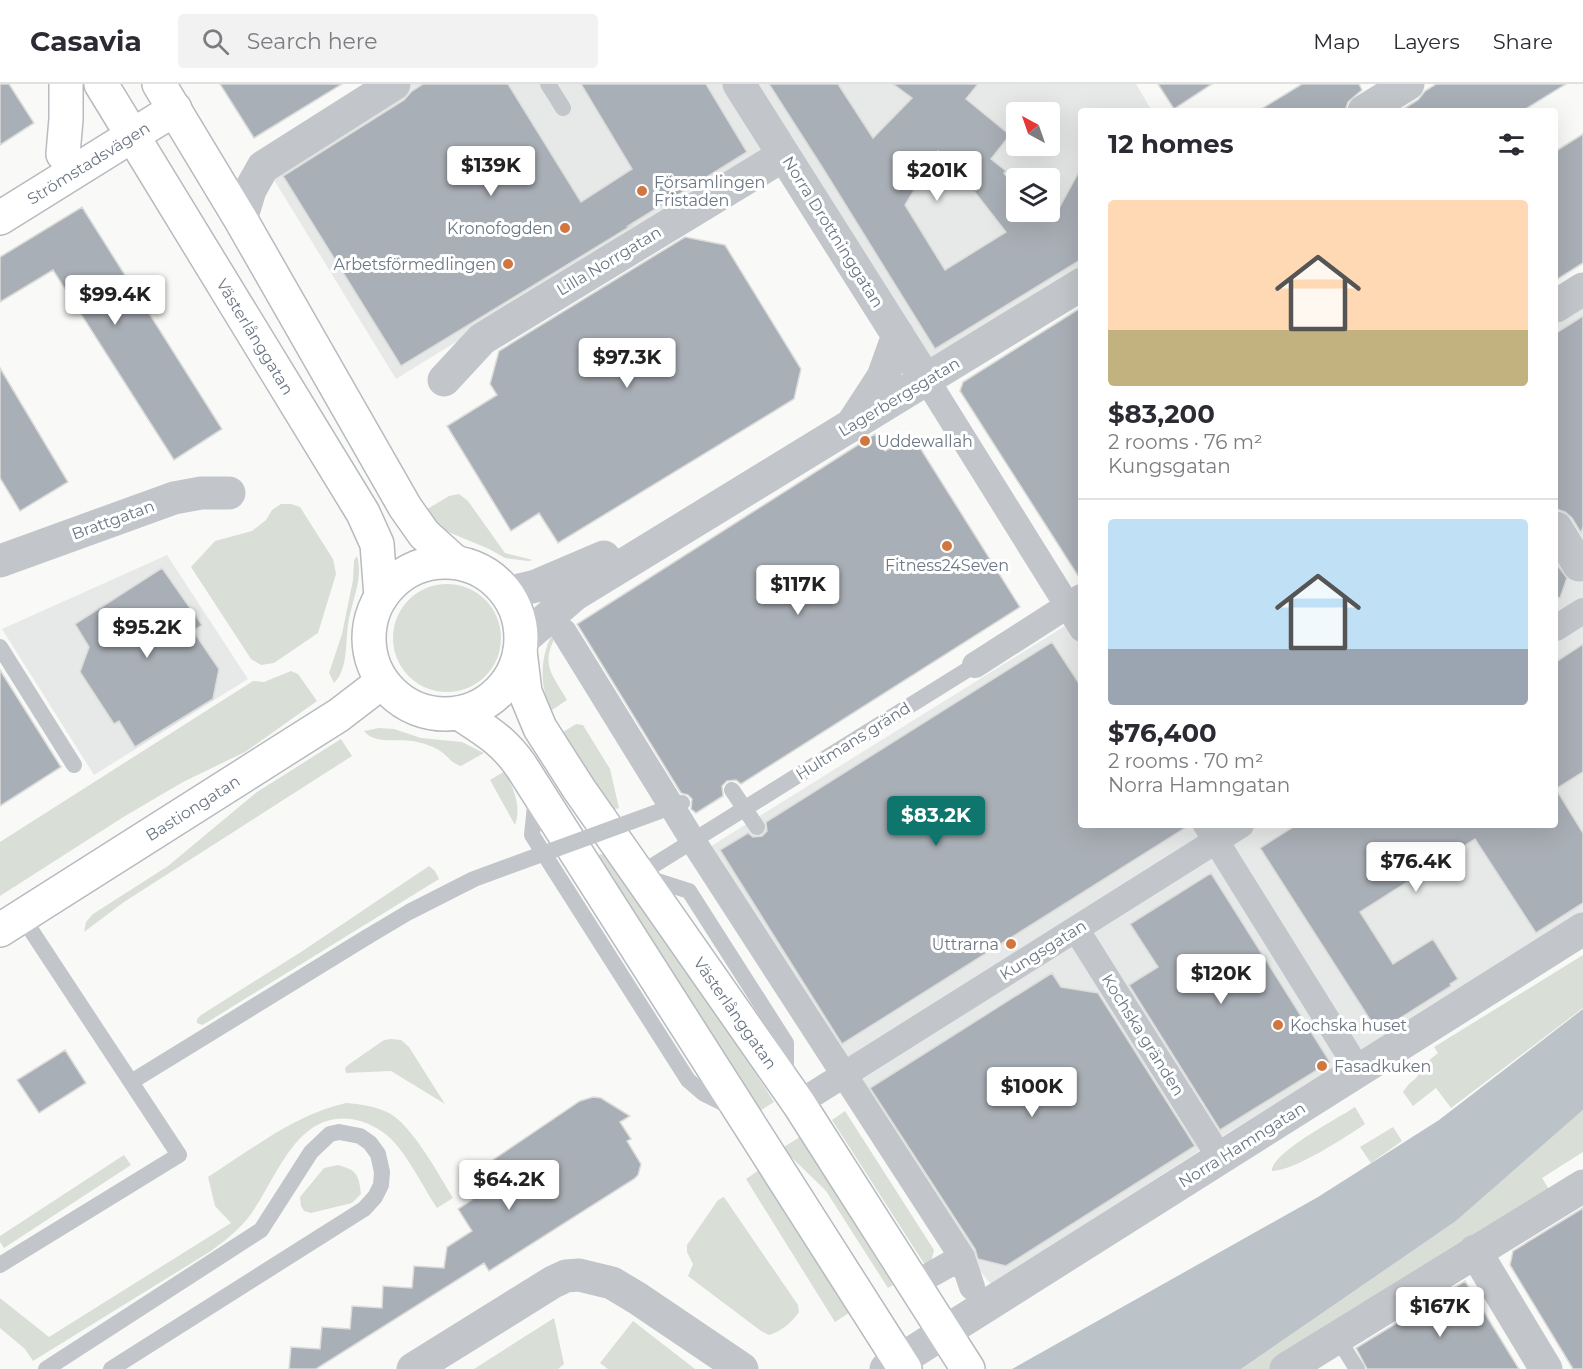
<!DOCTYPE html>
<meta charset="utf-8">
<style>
body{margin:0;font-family:Montserrat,sans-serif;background:#f2f2f3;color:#2b2b33;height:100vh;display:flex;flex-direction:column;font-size:22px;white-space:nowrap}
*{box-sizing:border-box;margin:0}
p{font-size:20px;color:#7c7c81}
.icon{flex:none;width:33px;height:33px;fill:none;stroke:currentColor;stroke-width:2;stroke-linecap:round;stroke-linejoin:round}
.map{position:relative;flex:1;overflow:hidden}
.details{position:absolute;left:1078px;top:24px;width:480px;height:720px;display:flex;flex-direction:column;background:#fff;border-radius:6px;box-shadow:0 6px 24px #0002}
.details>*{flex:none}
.needle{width:39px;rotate:320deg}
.fabs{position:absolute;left:1006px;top:18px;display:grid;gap:12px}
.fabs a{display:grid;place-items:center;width:54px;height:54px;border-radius:6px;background:#fff;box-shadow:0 6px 24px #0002;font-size:30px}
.price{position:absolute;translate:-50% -51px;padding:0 14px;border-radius:6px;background:#fff;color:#222;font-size:20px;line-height:39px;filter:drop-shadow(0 2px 3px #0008)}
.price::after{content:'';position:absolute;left:50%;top:36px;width:18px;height:14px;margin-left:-9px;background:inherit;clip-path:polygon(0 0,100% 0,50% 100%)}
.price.current{background:#0f766e;color:#fff}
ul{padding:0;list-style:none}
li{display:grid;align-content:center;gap:12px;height:318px;padding:0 30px}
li+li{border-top:2px solid #e1e1e2}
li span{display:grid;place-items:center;height:186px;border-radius:6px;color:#555}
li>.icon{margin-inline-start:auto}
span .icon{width:108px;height:108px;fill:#fffc;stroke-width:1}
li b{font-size:26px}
h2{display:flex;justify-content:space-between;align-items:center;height:72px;padding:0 30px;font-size:26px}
header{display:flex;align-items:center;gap:36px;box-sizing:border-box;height:84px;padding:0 30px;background:#fff;border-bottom:2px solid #e1e1e2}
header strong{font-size:28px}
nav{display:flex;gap:33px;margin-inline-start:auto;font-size:21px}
.search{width:420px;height:54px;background:#f2f2f3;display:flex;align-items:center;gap:15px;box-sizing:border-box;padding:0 21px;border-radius:6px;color:#7c7c81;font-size:22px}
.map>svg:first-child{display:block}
.built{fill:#e7e9e8;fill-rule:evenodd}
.green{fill:#d9ded7}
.water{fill:#bbc3c9}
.building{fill:#a9afb6;stroke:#dbdcda;stroke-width:1.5;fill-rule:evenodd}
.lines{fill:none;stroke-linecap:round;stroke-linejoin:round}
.secondary-casing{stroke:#b7babf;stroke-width:36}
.service{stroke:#c2c5c9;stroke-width:16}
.pedestrian{stroke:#c2c5c9;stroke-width:26}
.minor{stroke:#c2c5c9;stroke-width:33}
.tertiary{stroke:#c2c5c9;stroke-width:33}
.secondary{stroke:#fff;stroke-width:33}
.service-bridge{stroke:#c2c5c9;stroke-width:16}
.poi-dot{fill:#d27640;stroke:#fff;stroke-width:2}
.labels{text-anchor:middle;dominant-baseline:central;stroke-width:6;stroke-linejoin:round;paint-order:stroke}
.street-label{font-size:16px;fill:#6c7785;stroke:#fff}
.poi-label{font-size:16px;fill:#6c7785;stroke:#fff;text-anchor:start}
</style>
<header>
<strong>Casavia</strong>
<div class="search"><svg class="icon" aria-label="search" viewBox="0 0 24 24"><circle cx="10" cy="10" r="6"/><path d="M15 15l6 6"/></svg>Search here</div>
<nav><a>Map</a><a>Layers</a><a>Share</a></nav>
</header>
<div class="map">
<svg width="1583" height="1285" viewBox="0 0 1583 1285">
<rect width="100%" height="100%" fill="#f9faf8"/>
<path class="built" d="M387 0H1136L1152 27H1082L1081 183 931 276 791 51 396 295 263 78ZM1017 28H1050V62H1017ZM1017 94H1050V128H1017Z
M1583 218V830L1215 1057 991 1200 967 1172 708 764 1081 532 1082 741H1556V236Z
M167 471 248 595 94 691 2 545Z"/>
<path class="green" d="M459 410 468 417 505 469 533 476 528 477 505 474 489 465 446 447 436 441 424 427 449 412Z
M281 420H291L300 423 333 475 336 490 318 549 274 579 261 581 251 575 191 483 215 457 252 447 266 436 272 426Z
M357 472C364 495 351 518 348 541 346 554 347 569 343 583 341 589 339 594 334 599L329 589 342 550 353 496 354 476Z
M393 554a54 54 0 1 1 108 0a54 54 0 1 1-108 0Z
M555 546 558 548C540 580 550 587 567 616L552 626C538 603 540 568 555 546Z
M291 587 298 590 317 617 245 668 183 698 125 732 0 812V758L253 597 264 598Z
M576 640 583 641 610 685 619 724 610 727 563 648Z
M379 644 394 645 421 654 462 658 484 669 461 682C453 680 449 674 443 669 434 662 423 659 412 657 396 654 375 661 364 647Z
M341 655 352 672 124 818 84 848 86 838 93 830 168 782 257 708Z
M505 687C513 704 522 722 515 741L490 696Z
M603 770 648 833 682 872 774 1018 761 1026 597 771Z
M429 782 435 787 439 795 206 939 202 941 197 939V935L201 931 301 868Z
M1583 871V924L1451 1024 1436 1004 1413 1022 1403 1008 1408 1001 1417 993 1422 982 1438 969 1434 963Z
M391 955 401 956 409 963 445 1020 391 987 346 989 345 984 348 981 384 956Z
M346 1019C360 1020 374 1022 387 1028 411 1039 439 1091 453 1114L437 1124C422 1102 410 1074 391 1055 381 1045 365 1037 351 1035 296 1028 277 1094 251 1130 240 1145 226 1156 211 1167L33 1277 25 1265 0 1244V1214L49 1253 231 1139 215 1122 208 1093C251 1066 295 1030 346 1019Z
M1355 1023 1365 1040C1346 1053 1294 1087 1272 1087 1272 1068 1339 1034 1355 1023Z
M1583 1026V1068L1542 1094 1557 1118 1286 1285H1241L1456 1137Z
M845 1027 934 1166 931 1178 925 1181 832 1036Z
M1393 1043 1402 1057 1371 1079 1360 1063Z
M800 1053 893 1201 888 1204 826 1107 782 1064Z
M124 1071 131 1081 4 1164 0 1158V1152Z
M338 1081C357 1086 359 1091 361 1110L352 1119 311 1129 304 1127 301 1122 300 1113 324 1084Z
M759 1086 849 1229 835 1238 746 1095Z
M724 1113 798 1221 799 1228C791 1239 782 1247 769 1251L761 1247 688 1192 693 1180 687 1168V1161L718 1116Z
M554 1234 564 1280 558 1285H474Z
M633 1237 695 1285H608L600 1279Z"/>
<path class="water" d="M1583 925V1026L1456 1137 1241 1285H1012L1318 1113 1439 1036Z"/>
<path class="building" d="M0 0H9L34 39 0 61Z
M220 0H342L254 54Z
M423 0H508L581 118 632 85 581 0H706L747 68 628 142H631L401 282 283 92 404 16 411 8Z
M769 0H838L873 54 912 14 893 0H978L966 15 1010 51 991 75 1006 87 1004 89 1017 106V128H1057L1082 82V175L935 265 824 86ZM938 67 979 105 974 107 1006 148 945 186 905 121Z
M1158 0H1212L1174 25Z
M1302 0H1359L1362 6 1348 18 1345 27H1258Z
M1436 0H1566L1522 27H1400L1418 16 1425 7Z
M1583 50V179L1556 196V67Z
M82 123 222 345 174 376 53 186 0 218V173Z
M685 153 725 161 801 285 794 315 558 459 539 429 511 447 447 342 497 311 490 300 499 267Z
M1082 223V498L960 307 963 298Z
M1583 232V443L1581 449 1572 434 1565 428 1556 425V249Z
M0 284 68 398 20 427 0 394Z
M875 350 885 367 912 351 1020 523 741 700 736 696 727 697 722 702 723 712 696 729 691 725 692 715 688 711 681 709 577 540Z
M1556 479 1567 494 1560 514 1556 513Z
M162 484 202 541 193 547 219 585 213 615 135 663 119 637 114 640 80 588 89 563 75 540Z
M1052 558 1082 604V741H1190L842 960 720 766 748 749 753 753 762 752 767 747 766 738Z
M1583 560V688L1556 705V578Z
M0 586 61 683 0 722Z
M1556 705 1583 749V819L1536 849 1475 755 1360 828 1393 880 1433 855 1458 895 1450 900 1451 902 1378 948 1260 764 1296 741H1556Z
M1211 789 1330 978 1220 1046 1129 901 1158 883 1130 840Z
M1052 889 1061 903 1098 909 1195 1062 1006 1182 978 1175 975 1165 870 1004Z
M65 966 86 999 39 1029 17 996Z
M593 1013 601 1014 630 1032 620 1038 631 1055 627 1057 641 1080 638 1091 634 1095 489 1187 484 1179 316 1285H289L291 1263 320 1265 322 1243 350 1245 352 1222 382 1224 383 1202 412 1204 414 1182 444 1184 447 1163 472 1147 458 1125 472 1116 467 1098 469 1092 580 1017Z
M1583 1124V1285H1573L1510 1181 1513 1167Z
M1465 1197 1519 1285H1367L1356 1264Z"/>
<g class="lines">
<g class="secondary-casing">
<g id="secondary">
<path id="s1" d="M101 0 363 429 377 460 381 513"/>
<path d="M159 0 241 136 405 423 424 450 455 478"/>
<path d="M63 70 66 35V0"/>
<path id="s2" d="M0 134 175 25"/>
<circle cx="445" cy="554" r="76"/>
<path id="s3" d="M520 567 525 608 540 644 579 705 799 1020 968 1285"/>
<path d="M459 629C485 646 503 656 521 682L905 1285"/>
<path id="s4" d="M0 846 339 631 382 598"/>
</g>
</g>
<path class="service" d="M548 0 563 24
M0 563 74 681
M536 712 532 751 688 996 703 1009 733 1024
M638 791 975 581
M645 793 689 807 786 959V995
M131 998 367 853
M0 1181 179 1071 21 831
M1337 1253 1357 1285
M46 1285 261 1146 311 1068 330 1050 339 1048 360 1052 370 1059 378 1070 382 1088 381 1101 375 1113 364 1125 111 1285"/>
<path class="pedestrian" d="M935 309 1082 545
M1556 544 1583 527
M564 548 693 757 962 1173 972 1203
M975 581 1081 513
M1206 741 1359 987
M1076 845 1210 1058
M815 1009 1241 741
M932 1190 962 1173"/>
<path class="minor" d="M739 0 926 296
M241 136 250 106 263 83 394 0
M1556 222 1583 205
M444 296 482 255 784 71
M851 342 883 293 898 251
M1556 444 1579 481
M0 477 174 414 201 409H229
M1475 1167 1546 1285
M413 1285 553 1198 566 1192 579 1191 612 1199 637 1214 742 1285
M886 1285 1583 845
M1286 1285 1583 1102"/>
<path class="tertiary" d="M1364 27 1408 0
M507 509 536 502 604 473
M521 557 574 511 1082 200"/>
<use href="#secondary" class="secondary"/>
<path class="service-bridge" d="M732 706 757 743
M367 853 409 828 474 795 682 719"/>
</g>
<g class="poi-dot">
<circle cx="642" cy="107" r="6"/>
<circle cx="565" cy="144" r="6"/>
<circle cx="508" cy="180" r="6"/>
<circle cx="865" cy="357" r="6"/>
<circle cx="947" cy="462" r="6"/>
<circle cx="1011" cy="860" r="6"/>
<circle cx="1278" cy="941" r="6"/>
<circle cx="1322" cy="982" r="6"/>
</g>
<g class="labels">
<g class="street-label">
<text stroke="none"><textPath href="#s2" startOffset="104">Strömstadsvägen</textPath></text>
<text transform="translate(833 148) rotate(58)">Norra Drottninggatan</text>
<text transform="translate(609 177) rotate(-31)">Lilla Norrgatan</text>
<text stroke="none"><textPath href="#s1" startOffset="296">Västerlånggatan</textPath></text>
<text transform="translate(899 313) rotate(-31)">Lagerbergsgatan</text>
<text transform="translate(113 436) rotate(-20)">Brattgatan</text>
<text transform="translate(853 657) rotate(-32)">Hultmans gränd</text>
<text stroke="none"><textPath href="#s4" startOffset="228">Bastiongatan</textPath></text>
<text transform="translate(1043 866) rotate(-32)">Kungsgatan</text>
<text stroke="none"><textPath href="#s3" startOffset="426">Västerlånggatan</textPath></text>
<text transform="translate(1143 951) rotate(58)">Kochska gränden</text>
<text transform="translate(1242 1061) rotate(-32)">Norra Hamngatan</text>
</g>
<g class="poi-label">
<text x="654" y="98">Församlingen<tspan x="654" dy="18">Fristaden</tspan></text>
<text x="553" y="144" text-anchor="end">Kronofogden</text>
<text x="496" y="180" text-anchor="end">Arbetsförmedlingen</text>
<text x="877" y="357">Uddewallah</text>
<text x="947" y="481" text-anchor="middle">Fitness24Seven</text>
<text x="999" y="860" text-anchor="end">Uttrarna</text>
<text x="1290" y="941">Kochska huset</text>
<text x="1334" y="982">Fasadkuken</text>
</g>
</g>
</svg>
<div class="fabs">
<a><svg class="needle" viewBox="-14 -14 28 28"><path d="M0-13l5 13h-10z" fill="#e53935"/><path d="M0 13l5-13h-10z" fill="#7c7c81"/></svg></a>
<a><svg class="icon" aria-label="layers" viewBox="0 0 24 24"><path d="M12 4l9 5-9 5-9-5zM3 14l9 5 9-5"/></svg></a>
</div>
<b class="price" style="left:491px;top:113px">$139K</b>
<b class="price" style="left:937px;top:118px">$201K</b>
<b class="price" style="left:115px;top:242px">$99.4K</b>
<b class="price" style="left:627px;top:305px">$97.3K</b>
<b class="price" style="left:798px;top:532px">$117K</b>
<b class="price" style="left:147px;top:575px">$95.2K</b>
<b class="price current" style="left:936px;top:763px">$83.2K</b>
<b class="price" style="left:1416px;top:809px">$76.4K</b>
<b class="price" style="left:1221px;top:921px">$120K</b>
<b class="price" style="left:1032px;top:1034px">$100K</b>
<b class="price" style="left:509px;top:1127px">$64.2K</b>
<b class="price" style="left:1440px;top:1254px">$167K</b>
<section class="details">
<h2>12 homes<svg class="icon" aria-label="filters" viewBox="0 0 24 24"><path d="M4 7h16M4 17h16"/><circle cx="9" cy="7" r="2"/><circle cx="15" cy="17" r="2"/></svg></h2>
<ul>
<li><span style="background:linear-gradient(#ffd9b3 70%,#c2b280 0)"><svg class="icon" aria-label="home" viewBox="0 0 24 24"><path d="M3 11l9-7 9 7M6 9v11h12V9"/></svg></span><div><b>$83,200</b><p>2 rooms · 76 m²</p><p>Kungsgatan</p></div></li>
<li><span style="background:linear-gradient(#bfe0f5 70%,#9aa5b1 0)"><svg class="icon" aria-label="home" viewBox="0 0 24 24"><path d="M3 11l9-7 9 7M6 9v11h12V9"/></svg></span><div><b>$76,400</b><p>2 rooms · 70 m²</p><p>Norra Hamngatan</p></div></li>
</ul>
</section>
</div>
